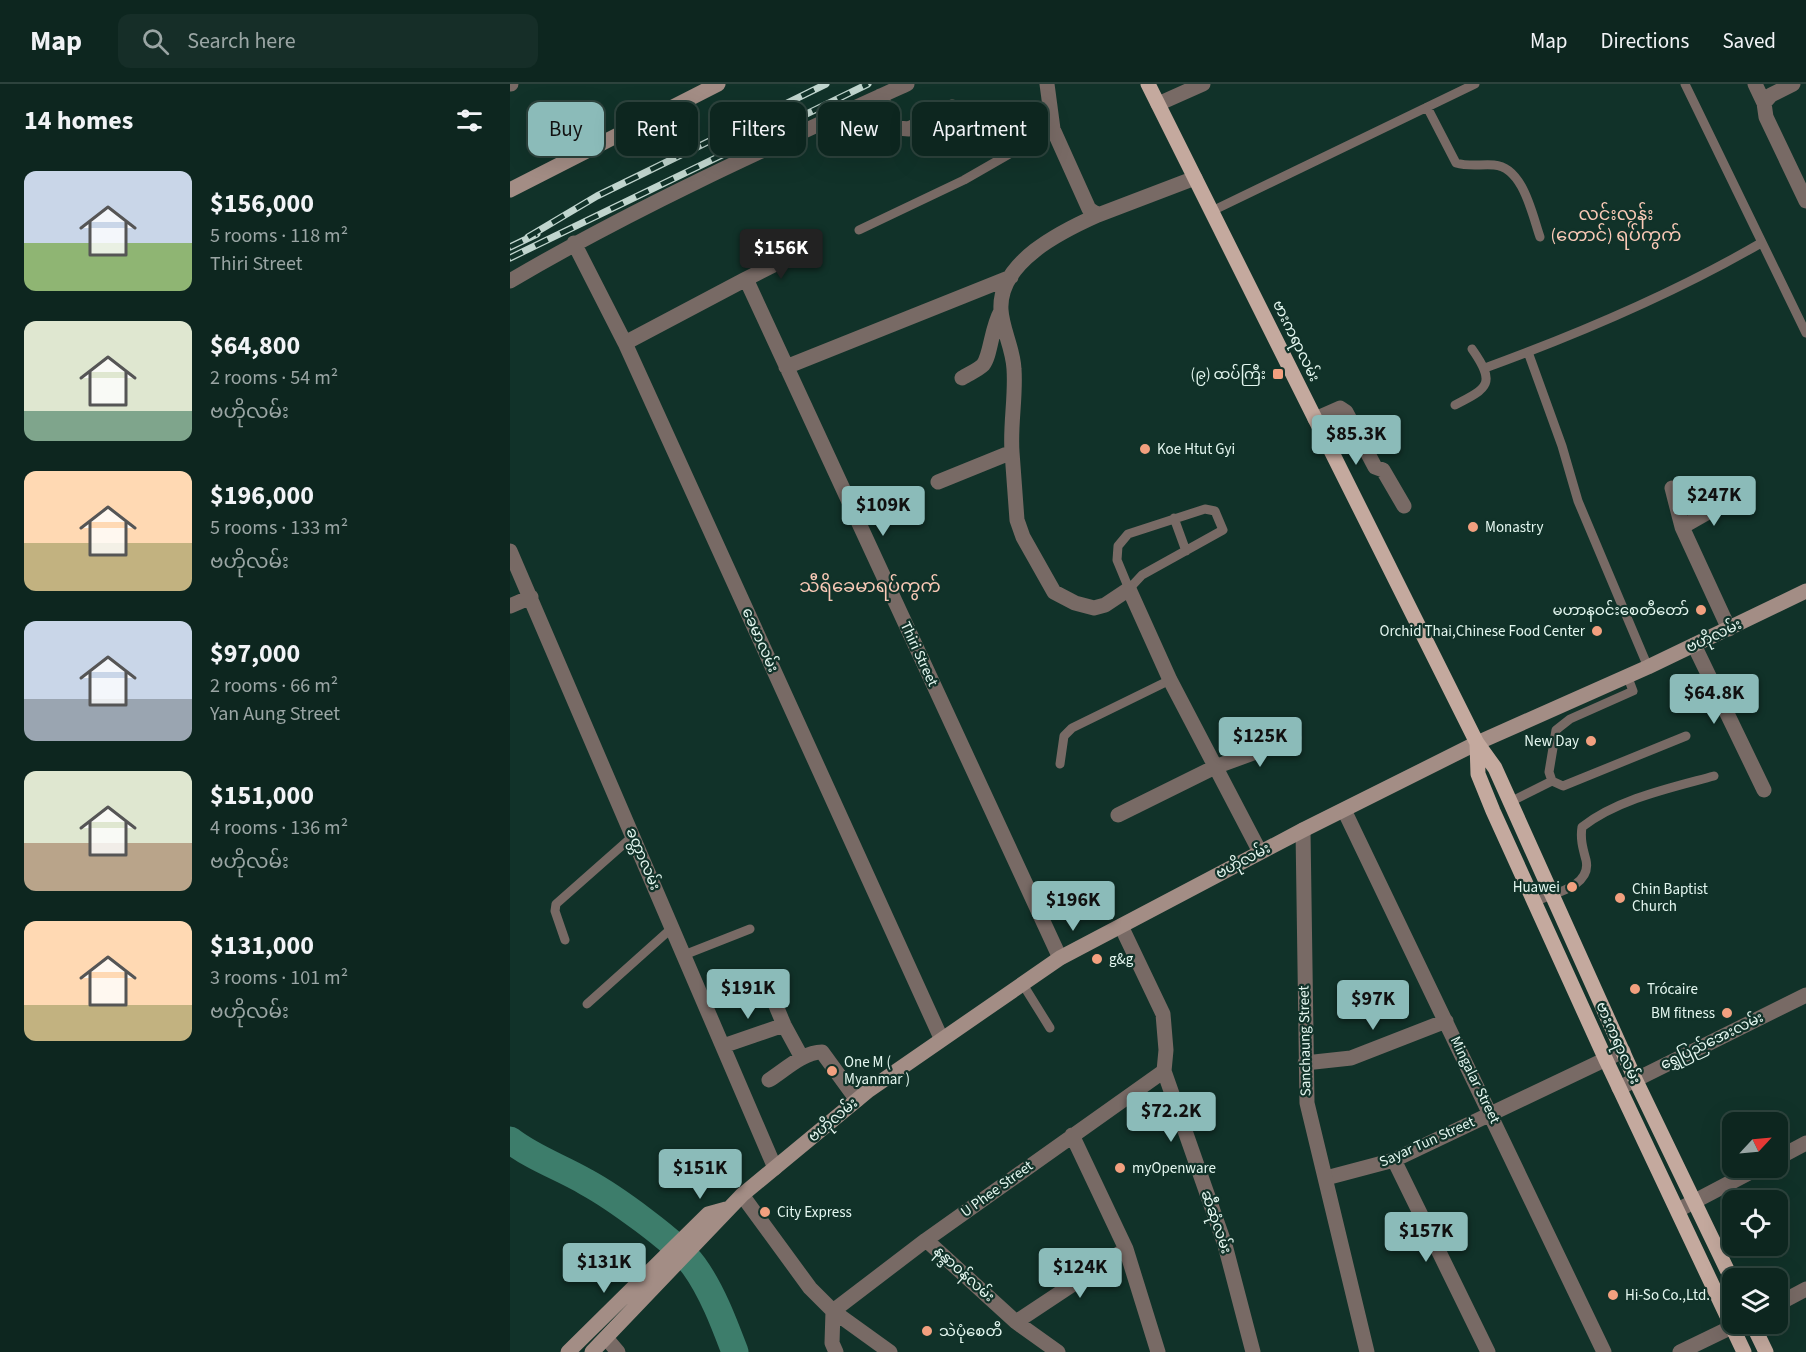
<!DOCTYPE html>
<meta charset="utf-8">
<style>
body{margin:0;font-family:"Source Sans 3","Noto Sans Myanmar",sans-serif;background:#162e28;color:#f1f3f6;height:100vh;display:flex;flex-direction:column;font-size:22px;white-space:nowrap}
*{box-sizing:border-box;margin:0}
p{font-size:20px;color:#9aa5a4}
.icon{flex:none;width:33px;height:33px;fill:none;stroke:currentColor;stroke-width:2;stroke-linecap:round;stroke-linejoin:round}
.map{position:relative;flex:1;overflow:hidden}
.panel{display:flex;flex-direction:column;background:#0d261f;width:510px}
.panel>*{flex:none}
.top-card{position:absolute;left:18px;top:18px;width:570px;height:54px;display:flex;gap:12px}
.needle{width:39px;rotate:64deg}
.tools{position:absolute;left:1212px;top:1028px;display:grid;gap:12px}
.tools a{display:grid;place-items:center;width:66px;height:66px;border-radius:12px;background:#0d261f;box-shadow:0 6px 24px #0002,0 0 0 2px #2d433d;font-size:30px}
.price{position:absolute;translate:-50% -51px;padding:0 14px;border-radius:6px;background:#8bbbb9;color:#111;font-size:20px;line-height:39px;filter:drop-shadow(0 2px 3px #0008)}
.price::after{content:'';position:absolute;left:50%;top:36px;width:18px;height:14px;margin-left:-9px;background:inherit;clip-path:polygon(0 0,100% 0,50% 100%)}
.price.on{background:#222;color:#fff}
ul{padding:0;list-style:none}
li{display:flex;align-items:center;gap:18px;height:150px;padding:0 24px}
li span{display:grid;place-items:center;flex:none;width:168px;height:120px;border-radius:12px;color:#555}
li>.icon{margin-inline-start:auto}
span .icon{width:72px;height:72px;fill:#fffc;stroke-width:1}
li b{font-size:26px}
h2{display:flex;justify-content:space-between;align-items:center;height:72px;padding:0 24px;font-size:26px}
.tag{padding:0 21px;border-radius:12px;background:#0d261f;box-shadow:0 6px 24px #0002,0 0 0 2px #2d433d;font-size:21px;line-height:54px}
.tag.on{background:#8bbbb9;color:#111}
header{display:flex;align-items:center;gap:36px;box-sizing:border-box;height:84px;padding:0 30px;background:#0d261f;border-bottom:2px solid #2d433d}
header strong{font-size:28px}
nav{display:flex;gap:33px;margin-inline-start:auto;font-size:21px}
.search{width:420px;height:54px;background:#162e28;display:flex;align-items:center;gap:15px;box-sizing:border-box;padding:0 21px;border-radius:12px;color:#9aa5a4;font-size:22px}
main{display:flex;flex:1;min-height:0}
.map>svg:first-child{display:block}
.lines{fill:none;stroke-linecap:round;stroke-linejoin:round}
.river{stroke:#3d7d6b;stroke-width:27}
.service{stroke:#786a65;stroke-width:9}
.minor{stroke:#786a65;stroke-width:15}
.tertiary{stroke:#786a65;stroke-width:15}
.secondary{stroke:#a38d85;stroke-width:15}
.primary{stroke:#c4a99e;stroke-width:15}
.rail-casing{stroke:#c0d5ce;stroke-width:7}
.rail{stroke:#113229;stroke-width:4.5;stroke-dasharray:14;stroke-linecap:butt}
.poi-dot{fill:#f2a07f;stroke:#113229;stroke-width:2}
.labels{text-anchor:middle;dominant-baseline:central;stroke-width:4.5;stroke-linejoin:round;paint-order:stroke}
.street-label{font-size:15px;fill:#e4f7f0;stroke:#113229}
.poi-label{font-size:15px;fill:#e4f7f0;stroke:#113229;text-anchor:start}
.quarter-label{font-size:18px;fill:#facab7;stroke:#113229}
</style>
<header>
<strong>Map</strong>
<div class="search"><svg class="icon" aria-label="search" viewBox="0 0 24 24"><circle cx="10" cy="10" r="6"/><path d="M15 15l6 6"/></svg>Search here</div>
<nav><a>Map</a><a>Directions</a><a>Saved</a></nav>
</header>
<main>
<section class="panel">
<h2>14 homes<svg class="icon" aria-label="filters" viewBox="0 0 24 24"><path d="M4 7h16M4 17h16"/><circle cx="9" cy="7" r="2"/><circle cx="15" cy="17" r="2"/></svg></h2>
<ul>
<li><span style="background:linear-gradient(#c9d6e8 60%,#8fb573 0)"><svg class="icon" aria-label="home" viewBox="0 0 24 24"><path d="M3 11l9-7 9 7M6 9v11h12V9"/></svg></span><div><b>$156,000</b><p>5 rooms · 118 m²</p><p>Thiri Street</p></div></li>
<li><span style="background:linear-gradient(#dfe7d0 75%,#7fa58c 0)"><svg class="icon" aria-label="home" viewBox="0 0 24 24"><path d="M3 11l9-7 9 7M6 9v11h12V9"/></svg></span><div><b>$64,800</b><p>2 rooms · 54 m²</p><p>ဗဟိုလမ်း</p></div></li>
<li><span style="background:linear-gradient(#ffd9b3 60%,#c2b280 0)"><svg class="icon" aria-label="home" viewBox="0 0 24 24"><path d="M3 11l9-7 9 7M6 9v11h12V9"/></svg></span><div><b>$196,000</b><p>5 rooms · 133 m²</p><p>ဗဟိုလမ်း</p></div></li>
<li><span style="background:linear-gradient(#c9d6e8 65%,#9aa5b1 0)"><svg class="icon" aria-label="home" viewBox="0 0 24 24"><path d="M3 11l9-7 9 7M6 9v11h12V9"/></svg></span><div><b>$97,000</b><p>2 rooms · 66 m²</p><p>Yan Aung Street</p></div></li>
<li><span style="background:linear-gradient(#dfe7d0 60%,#b9a48a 0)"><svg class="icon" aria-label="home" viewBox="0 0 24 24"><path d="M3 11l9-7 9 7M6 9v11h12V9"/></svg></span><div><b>$151,000</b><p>4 rooms · 136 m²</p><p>ဗဟိုလမ်း</p></div></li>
<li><span style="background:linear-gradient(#ffd9b3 70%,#c2b280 0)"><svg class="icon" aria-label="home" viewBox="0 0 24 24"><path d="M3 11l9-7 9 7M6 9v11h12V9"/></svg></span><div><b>$131,000</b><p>3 rooms · 101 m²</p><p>ဗဟိုလမ်း</p></div></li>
</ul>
</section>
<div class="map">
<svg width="1296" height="1268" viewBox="0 0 1296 1268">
<rect width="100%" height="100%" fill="#113229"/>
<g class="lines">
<path class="river" d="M0 1056C23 1074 50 1083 76 1098 102 1112 167 1158 184 1182 202 1207 214 1239 225 1268"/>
<path class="service" d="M1175 0 1296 249
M917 23 946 79C960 83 970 80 984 81 1013 83 1022 130 1030 153
M702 127 965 0
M349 146 454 96 543 45
M1018 268 1052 362 1068 417 1138 583
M975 284C1071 249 1163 210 1251 159
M945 321C979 304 986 299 962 265
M695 425 705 427 713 446 632 491 619 505 607 476 608 462 618 450Z
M664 434 676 467
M1117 591 1123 607 1060 635 1046 646 1039 688 1042 697 1053 702 1176 652
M550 680 554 652 562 644 660 596
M1000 718 1042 697
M1026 817C1045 809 1082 802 1076 776 1073 765 1070 755 1072 743 1108 715 1160 704 1204 692
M55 856 45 827 46 820 123 752
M174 871 240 845
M512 899 540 944
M77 920 163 843"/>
<path class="minor" d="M0 0H1
M1245 0 1254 19 1256 33 1296 117
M370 12 387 44 399 45 442 23
M1254 19 1261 11 1283 0
M648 20 693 0
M588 131 685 94
M64 159 115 259 431 954
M236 195 291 167
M0 197C127 122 263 61 397 0
M115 259 236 195 550 874
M276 283 501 193
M452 294C458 290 468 286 473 281 481 271 481 244 491 227
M805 335 830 324 836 328 865 383 873 386 894 422
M502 368 507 436 513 453 544 508 565 519 584 524 595 521 619 505 660 596 750 768
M428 398 502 368C500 340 506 313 504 285 503 264 492 245 491 226 488 178 552 147 588 131L579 125 543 45 537 0
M1162 404 1172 443 1219 545
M1172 443 1221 415
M0 467 265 1084
M0 522 21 513
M1184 561 1254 706
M834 726 1094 1268
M608 731 705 683 784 654
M611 842 653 930 656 966 654 987 715 1161 743 1268
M259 905 274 941 292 974
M213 962 274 941
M795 979 841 974 936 937
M259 996C275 986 293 968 312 968L347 1016
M1109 1004 1296 911
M562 1051 616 1165 648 1268
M1268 1074 1296 1059
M884 1076 978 1268
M816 1094 884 1076 1113 967
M232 1111 300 1204 323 1227 380 1268
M1168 1126 1250 1083
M416 1156 506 1238 548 1268
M1268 1220 1296 1205
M323 1227 416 1156 654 987
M323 1227 322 1259 326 1268
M506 1238 616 1165
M97 1255 108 1268
M1170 1268 1230 1239"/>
<path class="tertiary" d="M793 746 797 1019 857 1268"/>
<path class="secondary" d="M0 106 208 0
M58 1268 198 1130 216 1125
M82 1268 232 1111 359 1006 550 874 793 746 967 659 1138 583 1296 507"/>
<path class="primary" d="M638 0 967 659 985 684 1125 995 1222 1196
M967 659 968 690 983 727 1096 976 1234 1268
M1242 1239 1256 1268"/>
<g class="rail-casing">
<path id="rail" d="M18 153 87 112 316 0
M0 163 27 150
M0 174 358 0"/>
</g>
<use href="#rail" class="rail"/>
</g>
<g class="poi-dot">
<rect x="762" y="284" width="12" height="12" rx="3"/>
<circle cx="635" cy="365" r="6"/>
<circle cx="963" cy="443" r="6"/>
<circle cx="1191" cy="526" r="6"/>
<circle cx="1087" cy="547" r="6"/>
<circle cx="1081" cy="657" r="6"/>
<circle cx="1062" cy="803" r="6"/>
<circle cx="1110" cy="814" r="6"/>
<circle cx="587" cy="875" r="6"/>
<circle cx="1125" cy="905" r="6"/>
<circle cx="1217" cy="929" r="6"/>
<circle cx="322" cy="987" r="6"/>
<circle cx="610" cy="1084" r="6"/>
<circle cx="255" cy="1128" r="6"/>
<circle cx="1103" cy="1211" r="6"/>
<circle cx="417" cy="1247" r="6"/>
</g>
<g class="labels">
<g class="street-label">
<text transform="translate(786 257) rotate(64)">ဗားကရာလမ်း</text>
<text transform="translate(1204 552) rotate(-25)">ဗဟိုလမ်း</text>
<text transform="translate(250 556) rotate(66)">ခေမာလမ်း</text>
<text transform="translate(409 570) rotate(65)">Thiri Street</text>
<text transform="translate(133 775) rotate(67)">ခတ္တာလမ်း</text>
<text transform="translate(733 777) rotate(-28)">ဗဟိုလမ်း</text>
<text transform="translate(795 957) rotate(-91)">Sanchaung Street</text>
<text transform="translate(1202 957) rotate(-26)">ရွှေပြည်အေးလမ်း</text>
<text transform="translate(1108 959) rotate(66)">ဗားကရာလမ်း</text>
<text transform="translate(965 996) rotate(64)">Mingalar Street</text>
<text transform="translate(323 1036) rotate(-40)">ဗဟိုလမ်း</text>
<text transform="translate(917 1058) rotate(-24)">Sayar Tun Street</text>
<text transform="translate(487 1105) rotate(-36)">U Phee Street</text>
<text transform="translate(706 1138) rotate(71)">ဆီဆုံလမ်း</text>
<text transform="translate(454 1190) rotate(42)">နန္ဒာ၀န်လမ်း</text>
</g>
<g class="poi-label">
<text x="756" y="290" text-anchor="end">(၉) ထပ်ကြီး</text>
<text x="647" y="365">Koe Htut Gyi</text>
<text x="975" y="443">Monastry</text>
<text x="1179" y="526" text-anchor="end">မဟာနဝင်းစေတီတော်</text>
<text x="1075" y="547" text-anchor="end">Orchid Thai,Chinese Food Center</text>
<text x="1069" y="657" text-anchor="end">New Day</text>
<text x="1050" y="803" text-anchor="end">Huawei</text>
<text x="1122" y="805">Chin Baptist<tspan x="1122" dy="17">Church</tspan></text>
<text x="599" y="875">g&amp;g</text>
<text x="1137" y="905">Trócaire</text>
<text x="1205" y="929" text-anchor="end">BM fitness</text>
<text x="334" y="978">One M (<tspan x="334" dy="17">Myanmar )</tspan></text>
<text x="622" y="1084">myOpenware</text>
<text x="267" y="1128">City Express</text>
<text x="1115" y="1211">Hi-So Co.,Ltd.</text>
<text x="429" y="1247">သဲပုံစေတီ</text>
</g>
<g class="quarter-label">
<text x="1106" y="130">လင်းလွန်း<tspan x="1106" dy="21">(တောင်) ရပ်ကွက်</tspan></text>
<text x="360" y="502">သီရိခေမာရပ်ကွက်</text>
</g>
</g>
</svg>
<div class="tools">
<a><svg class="needle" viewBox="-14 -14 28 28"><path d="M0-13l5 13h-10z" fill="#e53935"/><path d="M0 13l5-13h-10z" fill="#9aa5a4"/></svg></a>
<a><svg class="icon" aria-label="locate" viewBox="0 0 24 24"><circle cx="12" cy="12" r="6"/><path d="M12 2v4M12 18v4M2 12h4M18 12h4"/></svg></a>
<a><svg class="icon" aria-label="layers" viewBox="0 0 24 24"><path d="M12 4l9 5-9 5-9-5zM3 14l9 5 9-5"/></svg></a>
</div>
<b class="price on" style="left:271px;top:196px">$156K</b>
<b class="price" style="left:846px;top:382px">$85.3K</b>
<b class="price" style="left:1204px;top:443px">$247K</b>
<b class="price" style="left:373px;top:453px">$109K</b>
<b class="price" style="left:1204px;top:641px">$64.8K</b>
<b class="price" style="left:750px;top:684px">$125K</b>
<b class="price" style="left:563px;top:848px">$196K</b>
<b class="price" style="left:238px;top:936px">$191K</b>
<b class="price" style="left:863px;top:947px">$97K</b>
<b class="price" style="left:661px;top:1059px">$72.2K</b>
<b class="price" style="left:190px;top:1116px">$151K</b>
<b class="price" style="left:916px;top:1179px">$157K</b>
<b class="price" style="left:94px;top:1210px">$131K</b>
<b class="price" style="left:570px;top:1215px">$124K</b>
<div class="top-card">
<a class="tag on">Buy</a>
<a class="tag">Rent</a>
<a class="tag">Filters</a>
<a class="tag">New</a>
<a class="tag">Apartment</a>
</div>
</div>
</main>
